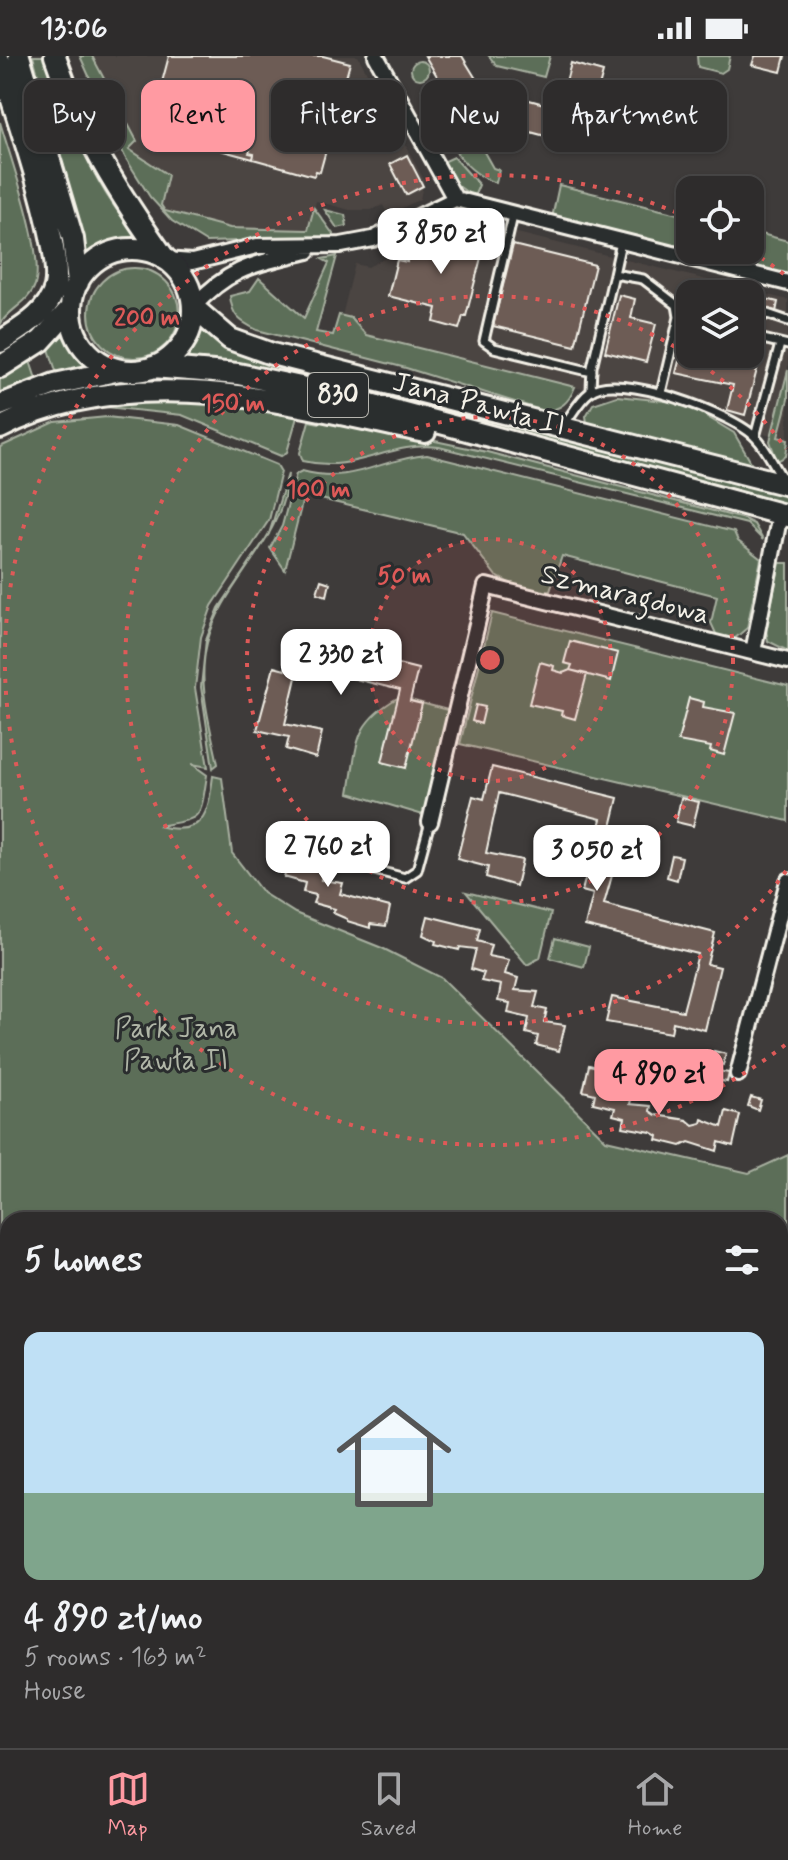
<!DOCTYPE html>
<meta charset="utf-8">
<style>
body{margin:0;font-family:Mynerve,sans-serif;background:#363434;color:#f1f3f6;height:100vh;display:flex;flex-direction:column;font-size:30px;white-space:nowrap}
*{box-sizing:border-box;margin:0}
p{font-size:26px;color:#a7a7a9}
.icon{flex:none;width:44px;height:44px;fill:none;stroke:currentColor;stroke-width:2;stroke-linecap:round;stroke-linejoin:round}
.map{position:relative;flex:1;overflow:hidden}
.side{position:absolute;left:0px;top:1156px;width:788px;height:536px;display:flex;flex-direction:column;background:#2e2c2c;border-radius:24px 24px 0 0;box-shadow:0 2px 6px #0004,0 0 0 2px #494848}
.side>*{flex:none}
.hud{position:absolute;left:24px;top:24px;width:740px;height:72px;display:flex;gap:16px}
.tools{position:absolute;left:676px;top:120px;display:grid;gap:16px}
.tools a{display:grid;place-items:center;width:88px;height:88px;border-radius:16px;background:#2e2c2c;box-shadow:0 2px 6px #0004,0 0 0 2px #494848;font-size:40px}
.price{position:absolute;translate:-50% -68px;padding:0 18px;border-radius:16px;background:#fff;color:#222;font-size:26px;line-height:52px;filter:drop-shadow(0 2px 4px #0008)}
.price::after{content:'';position:absolute;left:50%;top:48px;width:24px;height:18px;margin-left:-12px;background:inherit;clip-path:polygon(0 0,100% 0,50% 100%)}
.price.on{background:#ff9aa2;color:#111}
ul{padding:0;list-style:none}
li{display:grid;align-content:center;gap:16px;height:424px;padding:0 24px}
li+li{border-top:2px solid #494848}
li span{display:grid;place-items:center;height:248px;border-radius:16px;color:#555}
li>.icon{margin-inline-start:auto}
span .icon{width:144px;height:144px;fill:#fffc;stroke-width:1}
li b{font-size:34px}
h2{display:flex;justify-content:space-between;align-items:center;height:96px;padding:0 24px;font-size:34px}
.pill{padding:0 28px;border-radius:16px;background:#2e2c2c;box-shadow:0 2px 6px #0004,0 0 0 2px #494848;font-size:28px;line-height:72px}
.pill.on{background:#ff9aa2;color:#111}
.status{display:flex;justify-content:space-between;align-items:center;height:56px;padding:0 40px;background:#2e2c2c;direction:ltr}
.status svg{height:22px;fill:currentColor}
.tab-bar{display:flex;justify-content:space-around;align-items:center;height:112px;border-top:2px solid #494848;background:#2e2c2c;font-size:22px;color:#a7a7a9}
.tab-bar a{display:grid;justify-items:center;gap:4px}
.tab-bar .on{color:#ff9aa2}
.map>svg:first-child{display:block}
.built{fill:#4c4542;fill-rule:evenodd}
.green{fill:#5c6e58;stroke:#a8b0a0;stroke-width:2}
.building{fill:#6d5c55;stroke:#f4f1e8;stroke-width:2}
.lines{fill:none;stroke-linecap:round;stroke-linejoin:round}
.lane-casing{stroke:#f4f1e8;stroke-width:13}
.street-casing{stroke:#f4f1e8;stroke-width:20}
.primary-casing{stroke:#f4f1e8;stroke-width:26}
.lane{stroke:#2a2d2e;stroke-width:7}
.street{stroke:#2a2d2e;stroke-width:14}
.primary{stroke:#2a2d2e;stroke-width:20}
.ring{fill:none;stroke:#de5a58;stroke-width:4;stroke-dasharray:4 8}
.labels{text-anchor:middle;dominant-baseline:central;stroke-width:6;stroke-linejoin:round;paint-order:stroke}
.shield{fill:#2a2d2e;stroke:#b7b6b0;stroke-width:2}
.shield-label{font-size:26px;font-weight:bold;fill:#f4f1e8}
.street-label{font-size:28px;fill:#f4f1e8;stroke:#2a2d2e}
.park-label{font-size:28px;fill:#b0b6a7;stroke:#2a2d2e}
.centre{fill:#de5a58;stroke:#2a2d2e;stroke-width:4}
.ring-label{font-size:24px;text-anchor:middle;font-weight:bold;fill:#de5a58;stroke:#2a2d2e;stroke-width:6;stroke-linejoin:round;paint-order:stroke}
</style>
<div class="status"><b>13:06</b><svg viewBox="0 0 49 12"><path d="M0 12V9h3v3zM5 12V6h3v6zM10 12V3h3v9zM15 12V0h3v12zM26 1h20v11H26zM47 4h2v5h-2z"/></svg></div>
<div class="map">
<svg width="788" height="1692" viewBox="0 0 788 1692">
<rect width="100%" height="100%" fill="#3e3b3a"/>
<filter id="ink" filterUnits="userSpaceOnUse"><feTurbulence type="fractalNoise" baseFrequency=".0125" numOctaves="2"/><feDisplacementMap in="SourceGraphic" scale="16" xChannelSelector="R" yChannelSelector="G"/><feConvolveMatrix kernelMatrix="1 2 1 2 8 2 1 2 1" color-interpolation-filters="sRGB"/></filter>
<g filter="url(#ink)">
<path class="built" d="M92 0H358L424 124 420 143 388 159 383 149 371 154H350L316 145 308 174 230 172 165 155 128 93 136 85Z
M463 166 485 169 788 244V388L775 381 366 279 352 262 342 260 355 208 368 211 439 174ZM690 238H750V298H690Z
M788 1313V1692H784L780 1676V1315Z"/>
<path class="green" d="M33 0H45C72 67 93 137 146 188L110 191 87 205Z
M80 0H92L137 85 129 93 168 119 161 149 165 155 230 172 308 174 314 152 333 178 332 182 206 186 172 165 150 141 125 101Z
M489 0H550L544 21 497 10Z
M697 0H730L727 13 721 17 698 11Z
M411 14a9 9 0 1 1 18 0a9 9 0 1 1-18 0Z
M435 27 456 62 483 70 475 80 493 112 499 114 496 127C455 113 442 70 422 34Z
M0 66C10 101 45 197 35 229 29 247 6 255 0 269Z
M454 101 479 129 474 141 457 129 441 107Z
M559 129 690 161V194H750V175L788 185V220L552 162Z
M325 154 345 159 347 170 337 172Z
M337 200 316 276 333 279 339 259 351 262 366 279 575 331C569 346 561 354 544 355L406 312 257 274C239 265 232 260 230 240L250 235 259 222 304 262 329 207 322 203Z
M89 257a45 45 0 1 1 90 0a45 45 0 1 1-90 0Z
M200 270 221 288 246 300 788 438V448L302 321 181 307Z
M66 277 91 312 57 318 48 290Z
M29 302 36 323 0 338V321Z
M788 314V343L778 381 788 384 786 400 777 405 770 385Z
M617 340 684 347 734 377 752 408 587 367 586 360 593 348Z
M127 343H220L297 361 287 396 281 400 182 359 97 350Z
M107 361 179 369 277 409 281 416 269 464 212 550 201 581 195 632 208 711 192 708 207 719C200 766 202 762 158 770 204 781 208 759 213 720L222 722 232 797 263 837 295 857 382 892 442 922 606 1084 749 1117 788 1099V1357L780 1359V1164H8V1502L0 1503V391L55 366Z
M322 361 487 396 744 463 754 468 763 484 747 468 439 391C388 385 357 418 303 405L300 397 309 365 320 367Z
M427 399 734 476 738 485 761 503 747 572 733 584 718 582 711 567 717 540 562 500 550 535 541 536 513 529 496 520 463 477 304 439 285 514 270 492 282 470 296 418 302 415C354 429 378 403 427 399Z
M288 418C284 485 223 525 207 587 197 628 210 669 218 708L213 712 201 631 206 584 219 552 269 478Z
M780 507H788V595L768 585 766 574Z
M492 557 788 630V765L460 688Z
M399 641 451 655 423 759 349 737C358 687 352 668 399 641Z
M466 836 551 857 540 902 527 909Z
M555 882 589 891 584 911 550 902Z
M788 1363V1414L780 1415V1365Z
M8 1605V1636L0 1638V1607Z
M788 1612V1671L780 1639V1618Z
M780 1660 788 1692H762L761 1684H780Z
M362 1684H389L391 1692H328Z
M440 1684 442 1692H402L396 1685Z"/>
<path class="building" d="M169 0H323L350 7 320 116 316 115 314 120 253 103 254 98 249 97 252 87 224 80 222 90 217 88 216 93 149 75Z
M425 0H462L481 31 559 52 571 7 603 16 583 90 459 57Z
M755 0H785L781 16 752 9Z
M357 34 367 37 365 47 355 44Z
M224 80 252 87 249 97 254 98 253 103 216 93 217 88 222 90Z
M407 99 423 130 406 139 390 108Z
M450 172 486 182 466 260H463L459 273 434 266 437 252 388 240 397 204 407 206V202L440 183 437 179 440 176 447 183Z
M513 189 595 209 575 290 493 270Z
M619 239 635 243 631 262 656 268 646 306 605 296Z
M750 239 778 246 774 266 750 260Z
M687 274 690 298H713L738 306 741 298H750V283L764 287 745 359 727 354 733 329 676 317Z
M321 524 330 527 327 540 317 537Z
M293 582 418 613 410 645 422 648 406 712 382 706 400 634 299 609 285 668 322 676 316 702 286 693 289 681 257 674 274 611 285 614Z
M570 585 618 597 611 625 570 614 572 609 564 607Z
M540 606 554 610 553 614 563 617 570 614 587 618 575 663 561 659 562 655 529 648Z
M689 642 704 646 703 651 735 657 724 699 710 695 711 691 678 685Z
M476 649 485 651 481 668 472 665Z
M492 711 618 742 610 775 622 777 620 791 604 848 715 877 707 908 720 911 705 974 673 966 671 977 606 966 612 941 683 955 698 898 585 870 593 838 582 835 601 763 499 737 486 797 522 804 516 830 486 821 488 811 457 803 473 740 484 743Z
M681 742 699 746 693 770 676 766Z
M352 777 364 779 361 791 349 788Z
M280 783 294 787 291 799 313 802 311 809 323 812 321 824 343 827 340 838 390 851 386 870 370 868V872L347 865V863L333 857 335 853 313 847 316 839 303 836 305 827 284 821 286 814 273 810Z
M672 799 682 801 677 824 667 821Z
M428 860 480 873 477 885 491 889 488 900 509 904 505 918 518 922 515 934 538 936 534 951 547 954 544 966 565 969 559 995 536 989 538 980 526 977 529 962 508 957 510 947 498 945 501 929 481 925 484 917 471 913 476 893 460 891 459 894 435 888 436 885 423 879Z
M714 995 726 998 723 1009 711 1006Z
M589 1009 602 1012 599 1024 622 1026 620 1032 633 1035 630 1048 651 1050 650 1055 656 1059 687 1064 693 1069 701 1067 702 1063 722 1071 726 1055 740 1059 733 1090 719 1086 717 1095 689 1086 681 1090 657 1084 658 1080 651 1076 623 1071 625 1062 613 1059 615 1052 593 1047 595 1038 583 1035Z
M713 1014 729 1017 727 1026 711 1023Z
M751 1041 761 1044 758 1054 748 1050Z
M8 1291V1316L7 1317 3 1301Z
M8 1423V1456L0 1458V1425Z
M785 1440 788 1442V1578L782 1579 780 1507 787 1505 781 1496 784 1491 780 1445Z
M8 1552V1584L0 1586V1554Z
M72 1684H103L104 1692H74Z
M201 1684H229L222 1686 224 1692H203Z
M549 1684H654L656 1692H551Z"/>
<g class="lines">
<g class="lane-casing">
<path id="lane" d="M513 160 484 285 494 292 592 316
M614 218 621 186
M677 249 690 241
M750 252 788 265
M750 280 788 289
M591 334 592 311 614 218 643 223 677 249 679 261 661 337
M563 370C571 360 579 344 590 336 616 314 735 358 756 382 767 393 774 410 783 423
M755 381 780 288
M286 775 324 785 332 803 405 822 417 814 430 766
M693 1684 695 1692
M732 1684 734 1692"/>
</g>
<g class="street-casing">
<path id="street" d="M376 0 455 143 788 227
M166 204 192 206 257 190 341 189 373 183 455 143
M193 251C231 210 256 208 308 195
M753 596 780 458
M430 766 486 530 788 605
M738 1018 788 825
M0 1515 8 1513
M150 1684 152 1692"/>
</g>
<g class="primary-casing">
<path id="primary" d="M19 0 73 183 78 227
M55 0C80 76 120 140 166 204
M0 6C13 50 64 193 55 231 49 257 21 272 0 286
M71 254a61 61 0 1 1 122 0a61 61 0 1 1-122 0Z
M193 251 230 283 272 298 788 429
M0 311 41 285 71 252
M153 311 238 318 325 336 788 460
M0 349 55 328 120 314
M0 372C134 303 286 347 425 376"/>
</g>
<use href="#lane" class="lane"/>
<use href="#street" class="street"/>
<use href="#primary" class="primary"/>
</g>
</g>
<circle cx="490" cy="604" r="121" fill="#de5a58" fill-opacity=".12"/>
<g class="ring">
<circle cx="490" cy="604" r="121"/>
<circle cx="490" cy="604" r="243"/>
<path d="M786 815A364 364 0 1 1 786 393"/>
<path d="M785 989A485 485 0 1 1 687 161M751 195A485 485 0 0 1 785 219"/>
</g>
<g class="labels">
<rect class="shield" x="308" y="317" width="60" height="44" rx="6"/>
<g class="shield-label">
<text x="338" y="339">830</text>
</g>
<g class="street-label">
<text transform="translate(479 349) rotate(15)">Jana Pawła II</text>
<text transform="translate(625 539) rotate(14)">Szmaragdowa</text>
</g>
<g class="park-label">
<text x="176" y="973">Park Jana<tspan x="176" dy="32">Pawła II</tspan></text>
</g>
</g>
<circle cx="490" cy="604" r="12" class="centre"/>
<g class="ring-label">
<text x="147" y="269">200 m</text>
<text x="233" y="355">150 m</text>
<text x="318" y="441">100 m</text>
<text x="404" y="527">50 m</text>
</g>
</svg>
<div class="tools">
<a><svg class="icon" aria-label="locate" viewBox="0 0 24 24"><circle cx="12" cy="12" r="6"/><path d="M12 2v4M12 18v4M2 12h4M18 12h4"/></svg></a>
<a><svg class="icon" aria-label="layers" viewBox="0 0 24 24"><path d="M12 4l9 5-9 5-9-5zM3 14l9 5 9-5"/></svg></a>
</div>
<b class="price" style="left:441px;top:220px">3 850 zł</b>
<b class="price" style="left:341px;top:641px">2 330 zł</b>
<b class="price" style="left:328px;top:833px">2 760 zł</b>
<b class="price" style="left:597px;top:837px">3 050 zł</b>
<b class="price on" style="left:659px;top:1061px">4 890 zł</b>
<div class="hud">
<a class="pill">Buy</a>
<a class="pill on">Rent</a>
<a class="pill">Filters</a>
<a class="pill">New</a>
<a class="pill">Apartment</a>
</div>
<section class="side">
<h2>5 homes<svg class="icon" aria-label="filters" viewBox="0 0 24 24"><path d="M4 7h16M4 17h16"/><circle cx="9" cy="7" r="2"/><circle cx="15" cy="17" r="2"/></svg></h2>
<ul>
<li><span style="background:linear-gradient(#bfe0f5 65%,#7fa58c 0)"><svg class="icon" aria-label="home" viewBox="0 0 24 24"><path d="M3 11l9-7 9 7M6 9v11h12V9"/></svg></span><div><b>4 890 zł/mo</b><p>5 rooms · 163 m²</p><p>House</p></div></li>
</ul>
</section>
</div>
<nav class="tab-bar">
<a class="on"><svg class="icon" aria-label="map" viewBox="0 0 24 24"><path d="M3 6l6-2 6 2 6-2v14l-6 2-6-2-6 2zM9 4v14M15 6v14"/></svg>Map</a>
<a><svg class="icon" aria-label="saved" viewBox="0 0 24 24"><path d="M7 4h10v16l-5-4-5 4z"/></svg>Saved</a>
<a><svg class="icon" aria-label="home" viewBox="0 0 24 24"><path d="M3 11l9-7 9 7M6 9v11h12V9"/></svg>Home</a>
</nav>
